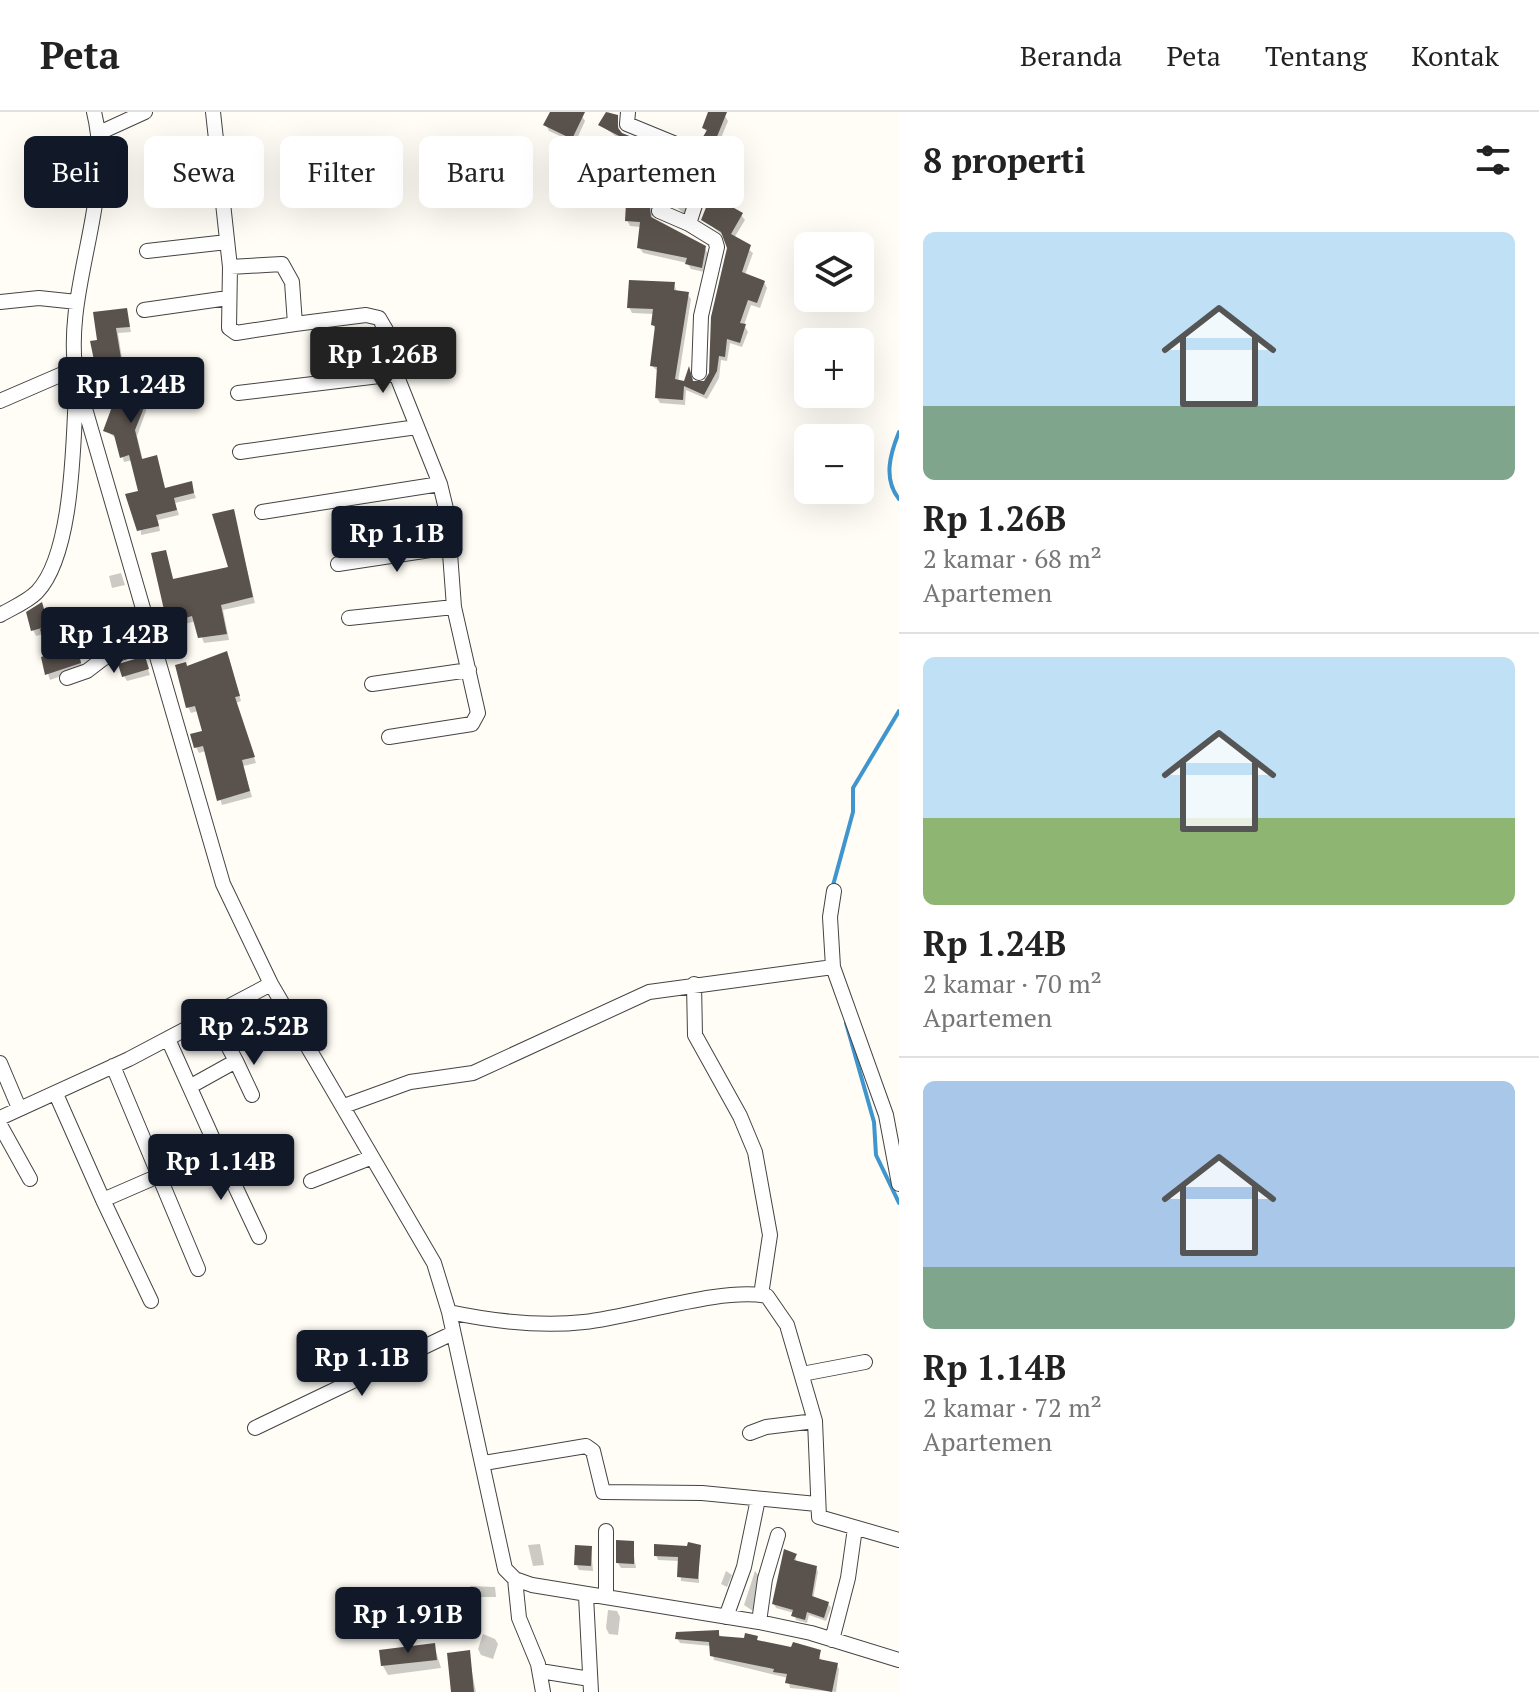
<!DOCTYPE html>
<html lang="id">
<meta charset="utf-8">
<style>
body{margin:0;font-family:"PT Serif",serif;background:#f2f2f2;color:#222;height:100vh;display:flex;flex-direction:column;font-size:30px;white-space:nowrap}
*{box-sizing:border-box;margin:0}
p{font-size:26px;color:#767676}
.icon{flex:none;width:44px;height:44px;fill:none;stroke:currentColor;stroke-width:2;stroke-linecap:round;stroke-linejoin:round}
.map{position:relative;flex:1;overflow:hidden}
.panel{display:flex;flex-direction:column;background:#fff;width:640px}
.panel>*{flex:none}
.banner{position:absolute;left:24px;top:24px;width:754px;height:72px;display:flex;gap:16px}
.controls{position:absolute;left:794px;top:120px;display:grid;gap:16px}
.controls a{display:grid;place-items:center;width:80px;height:80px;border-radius:12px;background:#fff;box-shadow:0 8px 32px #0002;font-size:40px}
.price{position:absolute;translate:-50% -68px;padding:0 18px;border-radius:8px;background:#111827;color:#fff;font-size:26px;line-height:52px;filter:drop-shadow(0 2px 4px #0008)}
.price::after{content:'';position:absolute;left:50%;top:48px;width:24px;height:18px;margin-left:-12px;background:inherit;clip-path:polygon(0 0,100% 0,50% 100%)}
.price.selected{background:#222;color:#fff}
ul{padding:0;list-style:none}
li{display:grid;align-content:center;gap:16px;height:424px;padding:0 24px}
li+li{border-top:2px solid #e0e0e0}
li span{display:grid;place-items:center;height:248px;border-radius:12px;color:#555}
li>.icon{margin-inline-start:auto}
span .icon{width:144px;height:144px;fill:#fffc;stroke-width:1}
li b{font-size:34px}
h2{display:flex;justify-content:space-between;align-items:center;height:96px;padding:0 24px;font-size:34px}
.pill{padding:0 28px;border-radius:12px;background:#fff;box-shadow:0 8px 32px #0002;font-size:28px;line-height:72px}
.pill.selected{background:#111827;color:#fff}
header{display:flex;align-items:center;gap:48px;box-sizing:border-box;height:112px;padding:0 40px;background:#fff;border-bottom:2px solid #e0e0e0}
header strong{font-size:38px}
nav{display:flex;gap:44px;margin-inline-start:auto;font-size:28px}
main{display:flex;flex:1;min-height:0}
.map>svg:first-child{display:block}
.shadow{fill:#0003}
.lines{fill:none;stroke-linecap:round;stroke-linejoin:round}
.stream{stroke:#3f96cf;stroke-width:4}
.building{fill:#5a524d}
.minor-casing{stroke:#444;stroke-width:16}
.minor{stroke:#fff;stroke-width:14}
</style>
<header>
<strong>Peta</strong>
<nav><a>Beranda</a><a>Peta</a><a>Tentang</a><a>Kontak</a></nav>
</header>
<main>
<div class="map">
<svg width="899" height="1580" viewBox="0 0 899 1580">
<rect width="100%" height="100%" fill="#fffdf5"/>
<path class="shadow" d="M552 0 582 4 585 9 575 31 549 19 546 13Z
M608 0 616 4 620 21 658 38 661 43 656 53 621 39 618 34 621 28 601 13Z
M710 0 725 4 728 9 719 31 722 37 714 52 728 61 719 84 712 77 716 56 697 40 707 21 704 16Z
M659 74 662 80 652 102 653 108 705 137 709 143 704 160 691 157 687 151 643 141 639 135 641 115 630 114 627 108 634 94Z
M681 81 690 89 686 103 675 94Z
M741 103 745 108 734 126 753 141 745 163 764 170 767 176 760 196 751 193 744 213 748 220 742 235 730 231 727 249 721 248 719 266 707 287 686 278 685 293 660 291 657 286 659 260 652 254 656 219 653 213 654 202 632 201 629 195 674 172 677 180 687 182 691 187 678 270 686 272 690 259 694 271 700 273 710 267 729 137 725 125 703 107Z
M126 198 131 220 118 221 127 278H144L146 283V299L137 324 143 349 165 378 191 372 196 386 175 391 179 403 158 408 160 419 141 423 140 381 133 348 124 350 117 327 105 318 115 292V275L104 277 101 272 92 231 99 230Z
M233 399 255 491 223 498 229 528 204 531 196 509 172 515 169 510 165 440 174 469 230 456Z
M121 461 125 473 112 476 109 464Z
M42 493 50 516 76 515 110 506 119 500 123 508 133 505 140 524 79 544 83 556 50 568 43 547 49 545 43 522 36 524 33 518Z
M144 546 150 563 127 569 124 564Z
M229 546 241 589 236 591 256 651 243 654 252 685 222 693 206 639 199 641 196 635 204 620 198 599 191 601 188 595 187 556Z
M632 1431 636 1456H621L618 1451Z
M540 1432 544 1453 533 1454 528 1433Z
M699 1435V1471L681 1469 680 1449 658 1448 656 1443Z
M591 1436 593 1459 579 1458 576 1452Z
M795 1443 797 1451 816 1455 818 1460 813 1487 828 1491 831 1496 826 1509 809 1503 807 1511 796 1508 794 1501 776 1496 774 1492Z
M726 1459 732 1463 727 1475 721 1472Z
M755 1459 759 1464 753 1499 744 1493Z
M470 1474 495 1475 496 1485H472Z
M608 1498 617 1499 620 1505 618 1523 609 1522 606 1516Z
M718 1520 721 1525 745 1528 756 1526 759 1530 819 1540 821 1549 837 1553 839 1557 836 1580 790 1576 788 1566 714 1548 711 1534 680 1531 677 1526Z
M483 1522 495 1527 498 1532 493 1547 481 1543 478 1537Z
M434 1533 441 1556 388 1563 383 1554Z
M468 1540 476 1580H453Z"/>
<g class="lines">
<path class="stream" d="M899 320C890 342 883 367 899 387
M832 777 853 700V676L899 599
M846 911 874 1010 876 1043 899 1091"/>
</g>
<path class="building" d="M550 0H585L572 27 543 13Z
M606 0 618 3V16L622 21 659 36 653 49 616 34 621 25 598 13Z
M708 0H727L716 27 720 29 710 48 726 54 716 80 710 77 714 53 694 40 707 18 702 16Z
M642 66 660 72 650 96 651 105 706 134 702 156 685 152 687 146 637 136 640 110 625 109 626 91 633 92Z
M711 83 743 101 731 122 751 133 742 160 765 169 757 191 748 188 740 211 746 212 740 231 727 227 725 245 719 244 717 259 704 283 684 274 683 288 655 286 657 255 650 254 655 214 651 213 653 197 627 196 629 168 675 170 674 178 689 180 675 267 684 269 689 254 693 269H704L709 261 711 205 727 136 721 120 701 108Z
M127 196 130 215 116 216 126 276H145V293L135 318 142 347 157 343 165 376 192 369 194 381 174 386 177 398 156 403 159 414 137 419 125 382 138 379 129 343 120 346 114 323 103 319 113 292V270L99 272 90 229 97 228 93 200Z
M234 397 253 485 221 493 227 522 198 526 192 504 167 511 151 441 166 438 173 467 228 455 212 402Z
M42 490 49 514 31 519 26 500Z
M120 497 122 506 134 503 138 518 78 538 81 551 45 563 41 545 47 543 40 517 74 508 76 513 108 505 107 501Z
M227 539 240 584 235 585 255 645 242 648 250 679 217 689 203 634 194 636 190 622 202 619 195 594 186 596 175 553 186 550 187 554Z
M145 544 149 557 122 565 118 552Z
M616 1428 634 1429V1452L616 1451Z
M688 1430 701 1433 698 1467 677 1465 678 1445 654 1444V1432L687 1434Z
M575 1433 592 1434 591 1454 574 1453Z
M784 1437 797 1442 794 1448 817 1454 812 1484 829 1490 824 1506 807 1500 805 1508 791 1504 793 1498 772 1492Z
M719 1518V1524L744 1526 745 1521 758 1524 757 1528 791 1535 793 1530 821 1538 819 1547 838 1551 832 1580 785 1571 787 1562 773 1560 774 1557 710 1544 709 1530 675 1527 676 1520Z
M435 1531 437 1548 381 1554 379 1538Z
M470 1538 474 1580H451L447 1541Z"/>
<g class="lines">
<g class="minor-casing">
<path id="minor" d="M94 0C116 88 60 180 77 269L223 772 271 872 434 1151 449 1200 505 1457 515 1467 532 1473 759 1510 811 1521 899 1548
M213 0 230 155 229 216 236 221 295 212
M628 0 627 12 683 35 684 46 706 58 689 112 715 128 717 135 701 204 699 261
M99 21 145 0
M684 46 659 99 689 112
M147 139 227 130
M230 155 282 152 292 170 295 212 366 203 379 206 386 218 396 262 238 281
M0 190 39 186 77 190
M144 198 228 186
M0 289 74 257
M240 340 417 315
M262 400 440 372
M338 452 450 435
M0 503C12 496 27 490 37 480 73 442 73 333 76 281
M349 506 454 495
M67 566 87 559 104 546 152 531
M372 572 469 558
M389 625 472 612 478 601 454 495 447 401 440 372 396 262
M833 855 830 805 834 779
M694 872 695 923 740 1004 755 1040 770 1123 761 1183
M236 949 252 983
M0 951 19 996
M113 954 198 1157
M191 974 236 949 212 904
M56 982 103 1088 218 1038 168 927
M344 994 410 970 473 961 649 880 833 855 886 1003 899 1072
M0 1006 129 947 271 872
M0 1013 30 1067
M218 1038 259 1125
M311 1069 370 1046
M103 1088 151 1189
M449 1200C492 1209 540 1215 584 1210 634 1205 720 1175 767 1184L787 1213 815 1309 819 1405 899 1428
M802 1262 865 1250
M255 1316 453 1221
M750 1321 766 1315 815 1309
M484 1351 586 1334 593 1339 603 1380 702 1381 817 1392
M515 1467 519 1506 538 1552 543 1580
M586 1484 591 1580
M606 1485V1419
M726 1505 744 1455 758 1387
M759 1510 765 1467 778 1423
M832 1528 848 1466 855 1416
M540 1559 590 1567"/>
</g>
<use href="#minor" class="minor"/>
</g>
</svg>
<div class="controls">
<a><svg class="icon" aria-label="layers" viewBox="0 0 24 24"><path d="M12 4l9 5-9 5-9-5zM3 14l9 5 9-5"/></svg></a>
<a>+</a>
<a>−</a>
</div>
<b class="price selected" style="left:383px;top:283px">Rp 1.26B</b>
<b class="price" style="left:131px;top:313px">Rp 1.24B</b>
<b class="price" style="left:397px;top:462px">Rp 1.1B</b>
<b class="price" style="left:114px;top:563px">Rp 1.42B</b>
<b class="price" style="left:254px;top:955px">Rp 2.52B</b>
<b class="price" style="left:221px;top:1090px">Rp 1.14B</b>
<b class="price" style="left:362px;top:1286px">Rp 1.1B</b>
<b class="price" style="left:408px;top:1543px">Rp 1.91B</b>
<div class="banner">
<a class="pill selected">Beli</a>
<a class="pill">Sewa</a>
<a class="pill">Filter</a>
<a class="pill">Baru</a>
<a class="pill">Apartemen</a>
</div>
</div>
<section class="panel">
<h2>8 properti<svg class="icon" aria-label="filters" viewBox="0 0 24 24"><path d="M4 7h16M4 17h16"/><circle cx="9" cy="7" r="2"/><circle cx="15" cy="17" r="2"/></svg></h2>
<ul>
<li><span style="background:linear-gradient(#bfe0f5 70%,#7fa58c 0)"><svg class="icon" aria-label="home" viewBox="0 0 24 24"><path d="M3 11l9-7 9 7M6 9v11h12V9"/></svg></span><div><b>Rp 1.26B</b><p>2 kamar · 68 m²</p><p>Apartemen</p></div></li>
<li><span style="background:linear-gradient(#bfe0f5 65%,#8fb573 0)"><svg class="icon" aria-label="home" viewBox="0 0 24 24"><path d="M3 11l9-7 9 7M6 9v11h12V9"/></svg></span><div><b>Rp 1.24B</b><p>2 kamar · 70 m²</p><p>Apartemen</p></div></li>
<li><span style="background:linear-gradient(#a9c7e8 75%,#7fa58c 0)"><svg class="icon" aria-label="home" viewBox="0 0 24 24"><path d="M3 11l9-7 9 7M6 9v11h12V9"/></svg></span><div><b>Rp 1.14B</b><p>2 kamar · 72 m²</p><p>Apartemen</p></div></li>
</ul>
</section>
</main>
